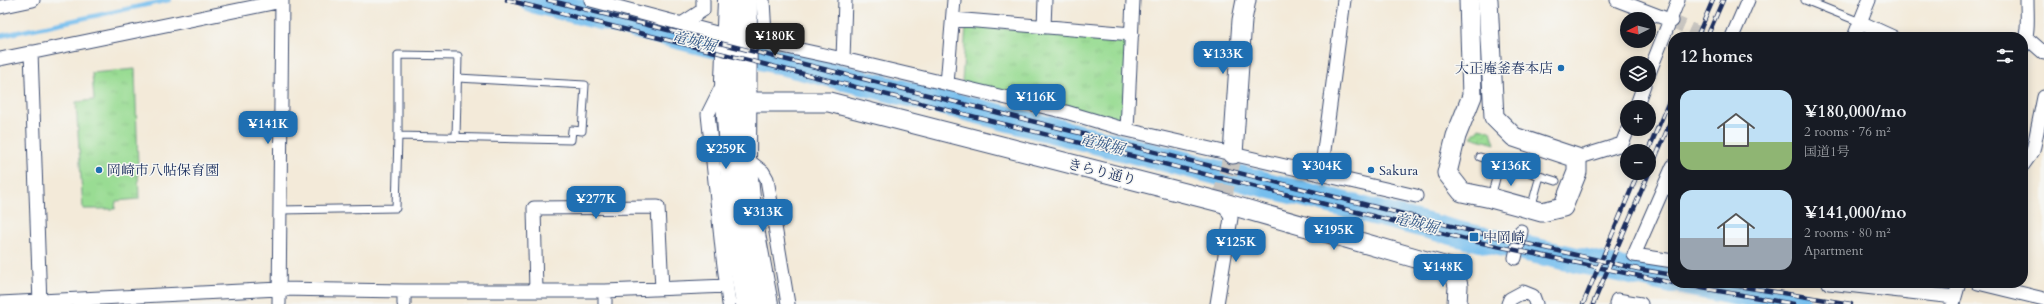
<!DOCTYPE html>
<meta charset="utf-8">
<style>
body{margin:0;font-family:Cardo,"Noto Serif JP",serif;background:#242831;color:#f1f3f6;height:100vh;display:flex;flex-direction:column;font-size:15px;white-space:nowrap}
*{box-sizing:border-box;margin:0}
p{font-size:13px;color:#9ea1a6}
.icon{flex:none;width:22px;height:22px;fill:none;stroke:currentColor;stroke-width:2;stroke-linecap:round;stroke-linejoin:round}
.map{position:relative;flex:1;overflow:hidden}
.details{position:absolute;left:1668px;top:32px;width:360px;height:256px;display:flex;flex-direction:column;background:#171b24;border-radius:16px;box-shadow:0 2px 10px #0003}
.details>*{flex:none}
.needle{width:26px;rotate:264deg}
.controls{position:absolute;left:1620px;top:12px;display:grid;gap:8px}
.controls a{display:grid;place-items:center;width:36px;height:36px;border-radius:50%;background:#171b24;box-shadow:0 2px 10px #0003;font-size:20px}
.price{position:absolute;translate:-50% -34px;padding:0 9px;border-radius:8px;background:#1f6fb2;color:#fff;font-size:13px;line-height:26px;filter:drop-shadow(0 1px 2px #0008)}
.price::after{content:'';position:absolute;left:50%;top:24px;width:12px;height:9px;margin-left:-6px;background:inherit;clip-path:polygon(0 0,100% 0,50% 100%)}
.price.active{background:#222;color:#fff}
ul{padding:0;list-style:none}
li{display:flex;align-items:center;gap:12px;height:100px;padding:0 12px}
li span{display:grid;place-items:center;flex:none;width:112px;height:80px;border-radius:12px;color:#555}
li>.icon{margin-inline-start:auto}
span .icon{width:48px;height:48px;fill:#fffc;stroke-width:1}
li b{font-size:17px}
h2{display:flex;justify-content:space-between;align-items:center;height:48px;padding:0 12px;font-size:17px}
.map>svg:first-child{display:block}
.park{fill:url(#park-tufts);stroke:#5a8678}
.garden{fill:url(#garden-furrows);stroke:#5a8678}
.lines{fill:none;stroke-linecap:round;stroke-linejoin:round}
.stream{stroke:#75beee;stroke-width:4.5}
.river{stroke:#75beee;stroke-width:26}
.street-tunnel{stroke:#c8c5c0;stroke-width:13;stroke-dasharray:13 6;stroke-linecap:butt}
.secondary-tunnel{stroke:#c8c5c0;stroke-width:19;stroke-dasharray:19 10;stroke-linecap:butt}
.lane-casing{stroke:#3b4b70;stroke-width:9}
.street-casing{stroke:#3b4b70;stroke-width:15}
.secondary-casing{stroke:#3b4b70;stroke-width:21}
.highway-casing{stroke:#3b4b70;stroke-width:24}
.lane{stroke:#fff;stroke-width:7}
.street{stroke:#fff;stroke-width:13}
.secondary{stroke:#fff;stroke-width:19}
.highway{stroke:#fff;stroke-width:22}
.rail-casing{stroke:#1b2f5e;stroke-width:4.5}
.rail{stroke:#f6f6f2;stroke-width:3;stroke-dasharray:9;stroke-linecap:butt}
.poi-dot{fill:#1f6fb2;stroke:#f6f6f2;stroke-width:1.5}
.labels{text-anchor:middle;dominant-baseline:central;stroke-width:3;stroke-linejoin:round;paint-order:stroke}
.poi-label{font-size:14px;fill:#1b2f5e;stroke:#f6f6f2;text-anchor:start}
.street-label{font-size:14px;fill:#1b2f5e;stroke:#f6f6f2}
.water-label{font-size:15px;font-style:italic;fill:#365a89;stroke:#f6f6f2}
</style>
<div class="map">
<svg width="2044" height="304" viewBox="0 0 2044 304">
<defs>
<pattern id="park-tufts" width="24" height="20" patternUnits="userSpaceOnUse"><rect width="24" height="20" fill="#99dc93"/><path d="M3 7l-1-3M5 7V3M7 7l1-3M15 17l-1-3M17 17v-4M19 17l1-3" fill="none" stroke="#83bd81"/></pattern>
<pattern id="garden-furrows" width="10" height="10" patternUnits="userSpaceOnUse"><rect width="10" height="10" fill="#99dc93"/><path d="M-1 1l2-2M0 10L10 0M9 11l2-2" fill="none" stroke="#83bd81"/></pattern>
</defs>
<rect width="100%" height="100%" fill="#f6f6f2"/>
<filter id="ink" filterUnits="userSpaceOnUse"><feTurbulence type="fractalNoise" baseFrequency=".025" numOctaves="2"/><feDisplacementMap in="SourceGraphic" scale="8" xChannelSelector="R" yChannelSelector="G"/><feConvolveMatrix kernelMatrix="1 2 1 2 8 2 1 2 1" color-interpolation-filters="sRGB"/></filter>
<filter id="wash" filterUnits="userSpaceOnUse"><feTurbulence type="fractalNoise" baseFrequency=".012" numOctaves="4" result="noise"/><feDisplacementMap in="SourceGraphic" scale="16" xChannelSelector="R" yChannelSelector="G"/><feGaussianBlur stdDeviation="0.9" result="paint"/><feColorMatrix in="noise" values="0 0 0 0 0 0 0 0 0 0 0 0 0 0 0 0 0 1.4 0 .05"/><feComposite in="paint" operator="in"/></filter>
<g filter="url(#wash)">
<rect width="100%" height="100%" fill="#f3ead9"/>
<path class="park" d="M966 26 1128 37 1125 121 962 82Z
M135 69 139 199 116 201 115 209H83L76 102 94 100 92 73Z"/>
<path class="garden" d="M1479 128 1491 131 1495 144 1471 137Z"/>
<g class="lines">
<path class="stream" d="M0 36 169 0"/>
<path class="river" d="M532 0 993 115 1467 236 1673 281
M1686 283 1799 304"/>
</g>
</g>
<g filter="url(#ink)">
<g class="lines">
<path class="street-tunnel" d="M1672 21 1708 37"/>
<path class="secondary-tunnel" d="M1224 203V190L1233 154"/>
<g class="lane-casing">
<path id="lane" d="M1805 0 1860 22
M398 136V55L458 56 456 137
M1480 157 1500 163
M1540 176 1556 181
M1663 189 1673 193
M1491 197 1500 163 1540 176 1531 208
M280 210 396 208 398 136 571 140 572 130 582 131 585 85 458 78"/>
</g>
<g class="street-casing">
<path id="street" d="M591 0 728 36
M763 0 765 35 773 44 843 59 1066 112 1127 130 1416 196
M1617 0 1672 21
M0 7 33 0
M953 19 1132 34
M1860 22 1893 37
M683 23 703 10V0
M1044 27 1045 0
M1732 37 1748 0
M1854 37 1869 0
M2027 38 2044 53
M2023 47C2029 32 2027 16 2027 0
M31 52 40 304
M0 59 282 1
M843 59 845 0
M1649 73 1678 0
M947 84 954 0
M1636 107 1644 85
M1127 130 1133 0
M745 158 763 172 767 179 788 304
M1577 158 1622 144 1628 129
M2023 165 2033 151 2044 97
M1673 166 1634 255 1673 261
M1321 173 1344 0
M725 251 723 258 729 304
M723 258 708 114 723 84
M1515 258 1521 231
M1829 283 1954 297
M1978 283 2044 299
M536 291 534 208 658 207 662 289
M0 303 279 289 404 291H605L727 286
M279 304 282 0
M404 304V291
M605 304V291
M1217 304 1231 218 1224 203
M1508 304 1510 299 1523 292 1533 296 1536 304
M1616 304 1617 300 1641 304
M1953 304 1959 283"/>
</g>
<g class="secondary-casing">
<path id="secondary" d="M1469 0 1472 96 1456 136 1447 173 1462 192 1491 198 1542 212 1563 207 1577 172V158L1514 137 1494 117 1488 0
M746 102H829L1224 203 1454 269 1458 286 1457 304
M1233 154 1242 20 1246 0"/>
</g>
<g class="highway-casing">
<path id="highway" d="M729 0 726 80 734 224 747 304
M746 0 745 158 751 218 767 304"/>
</g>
<use href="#lane" class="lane"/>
<use href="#street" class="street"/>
<use href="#secondary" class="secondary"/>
<use href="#highway" class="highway"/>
<g class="rail-casing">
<path id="rail" d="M507 0 1473 241 1673 283
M548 0 1475 232 1638 269 1673 275
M1697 37 1713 0
M1707 37 1723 0
M1648 151 1673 92
M1649 173 1673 116
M1673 283 1794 304
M1719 283 1851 304
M1583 304 1638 173
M1593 304 1649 173"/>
</g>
<use href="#rail" class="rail"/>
</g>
</g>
<g class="poi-dot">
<circle cx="1561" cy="68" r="4"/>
<circle cx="99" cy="170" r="4"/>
<circle cx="1371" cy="170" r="4"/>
<rect x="1469" y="232" width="10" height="10" rx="2"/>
</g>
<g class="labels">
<g class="poi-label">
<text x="1553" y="68" text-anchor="end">大正庵釜春本店</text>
<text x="107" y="170">岡崎市八帖保育園</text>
<text x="1379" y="170">Sakura</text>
<text x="1483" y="237">中岡崎</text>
</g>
<g class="street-label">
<text transform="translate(1102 172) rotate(14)">きらり通り</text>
</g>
<g class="water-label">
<text transform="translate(694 41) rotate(14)">竜城堀</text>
<text transform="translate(1102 144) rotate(14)">竜城堀</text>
<text transform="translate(1416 223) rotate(14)">竜城堀</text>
</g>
</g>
</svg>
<div class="controls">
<a><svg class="needle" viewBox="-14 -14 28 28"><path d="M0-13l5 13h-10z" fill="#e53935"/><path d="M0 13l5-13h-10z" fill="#9ea1a6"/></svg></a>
<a><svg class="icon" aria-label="layers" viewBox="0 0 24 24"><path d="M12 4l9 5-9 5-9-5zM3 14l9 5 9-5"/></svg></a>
<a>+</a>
<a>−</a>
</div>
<b class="price active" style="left:775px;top:57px">¥180K</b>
<b class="price" style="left:1223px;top:75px">¥133K</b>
<b class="price" style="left:1036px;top:118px">¥116K</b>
<b class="price" style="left:268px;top:145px">¥141K</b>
<b class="price" style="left:726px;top:170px">¥259K</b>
<b class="price" style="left:1322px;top:187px">¥304K</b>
<b class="price" style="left:1511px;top:187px">¥136K</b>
<b class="price" style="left:596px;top:220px">¥277K</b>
<b class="price" style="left:763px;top:233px">¥313K</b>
<b class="price" style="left:1334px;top:251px">¥195K</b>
<b class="price" style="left:1236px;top:263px">¥125K</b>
<b class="price" style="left:1443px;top:288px">¥148K</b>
<section class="details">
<h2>12 homes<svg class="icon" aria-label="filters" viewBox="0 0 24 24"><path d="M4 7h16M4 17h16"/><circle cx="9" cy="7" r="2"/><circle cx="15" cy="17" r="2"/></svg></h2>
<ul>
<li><span style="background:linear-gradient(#bfe0f5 65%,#8fb573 0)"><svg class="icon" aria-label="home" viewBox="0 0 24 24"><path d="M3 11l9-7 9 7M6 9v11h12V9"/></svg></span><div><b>¥180,000/mo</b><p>2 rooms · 76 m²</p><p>国道1号</p></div></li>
<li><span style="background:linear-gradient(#bfe0f5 60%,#9aa5b1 0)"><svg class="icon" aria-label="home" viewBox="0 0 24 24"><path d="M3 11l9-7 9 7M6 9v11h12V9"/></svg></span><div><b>¥141,000/mo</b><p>2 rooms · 80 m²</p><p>Apartment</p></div></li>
</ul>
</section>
</div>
